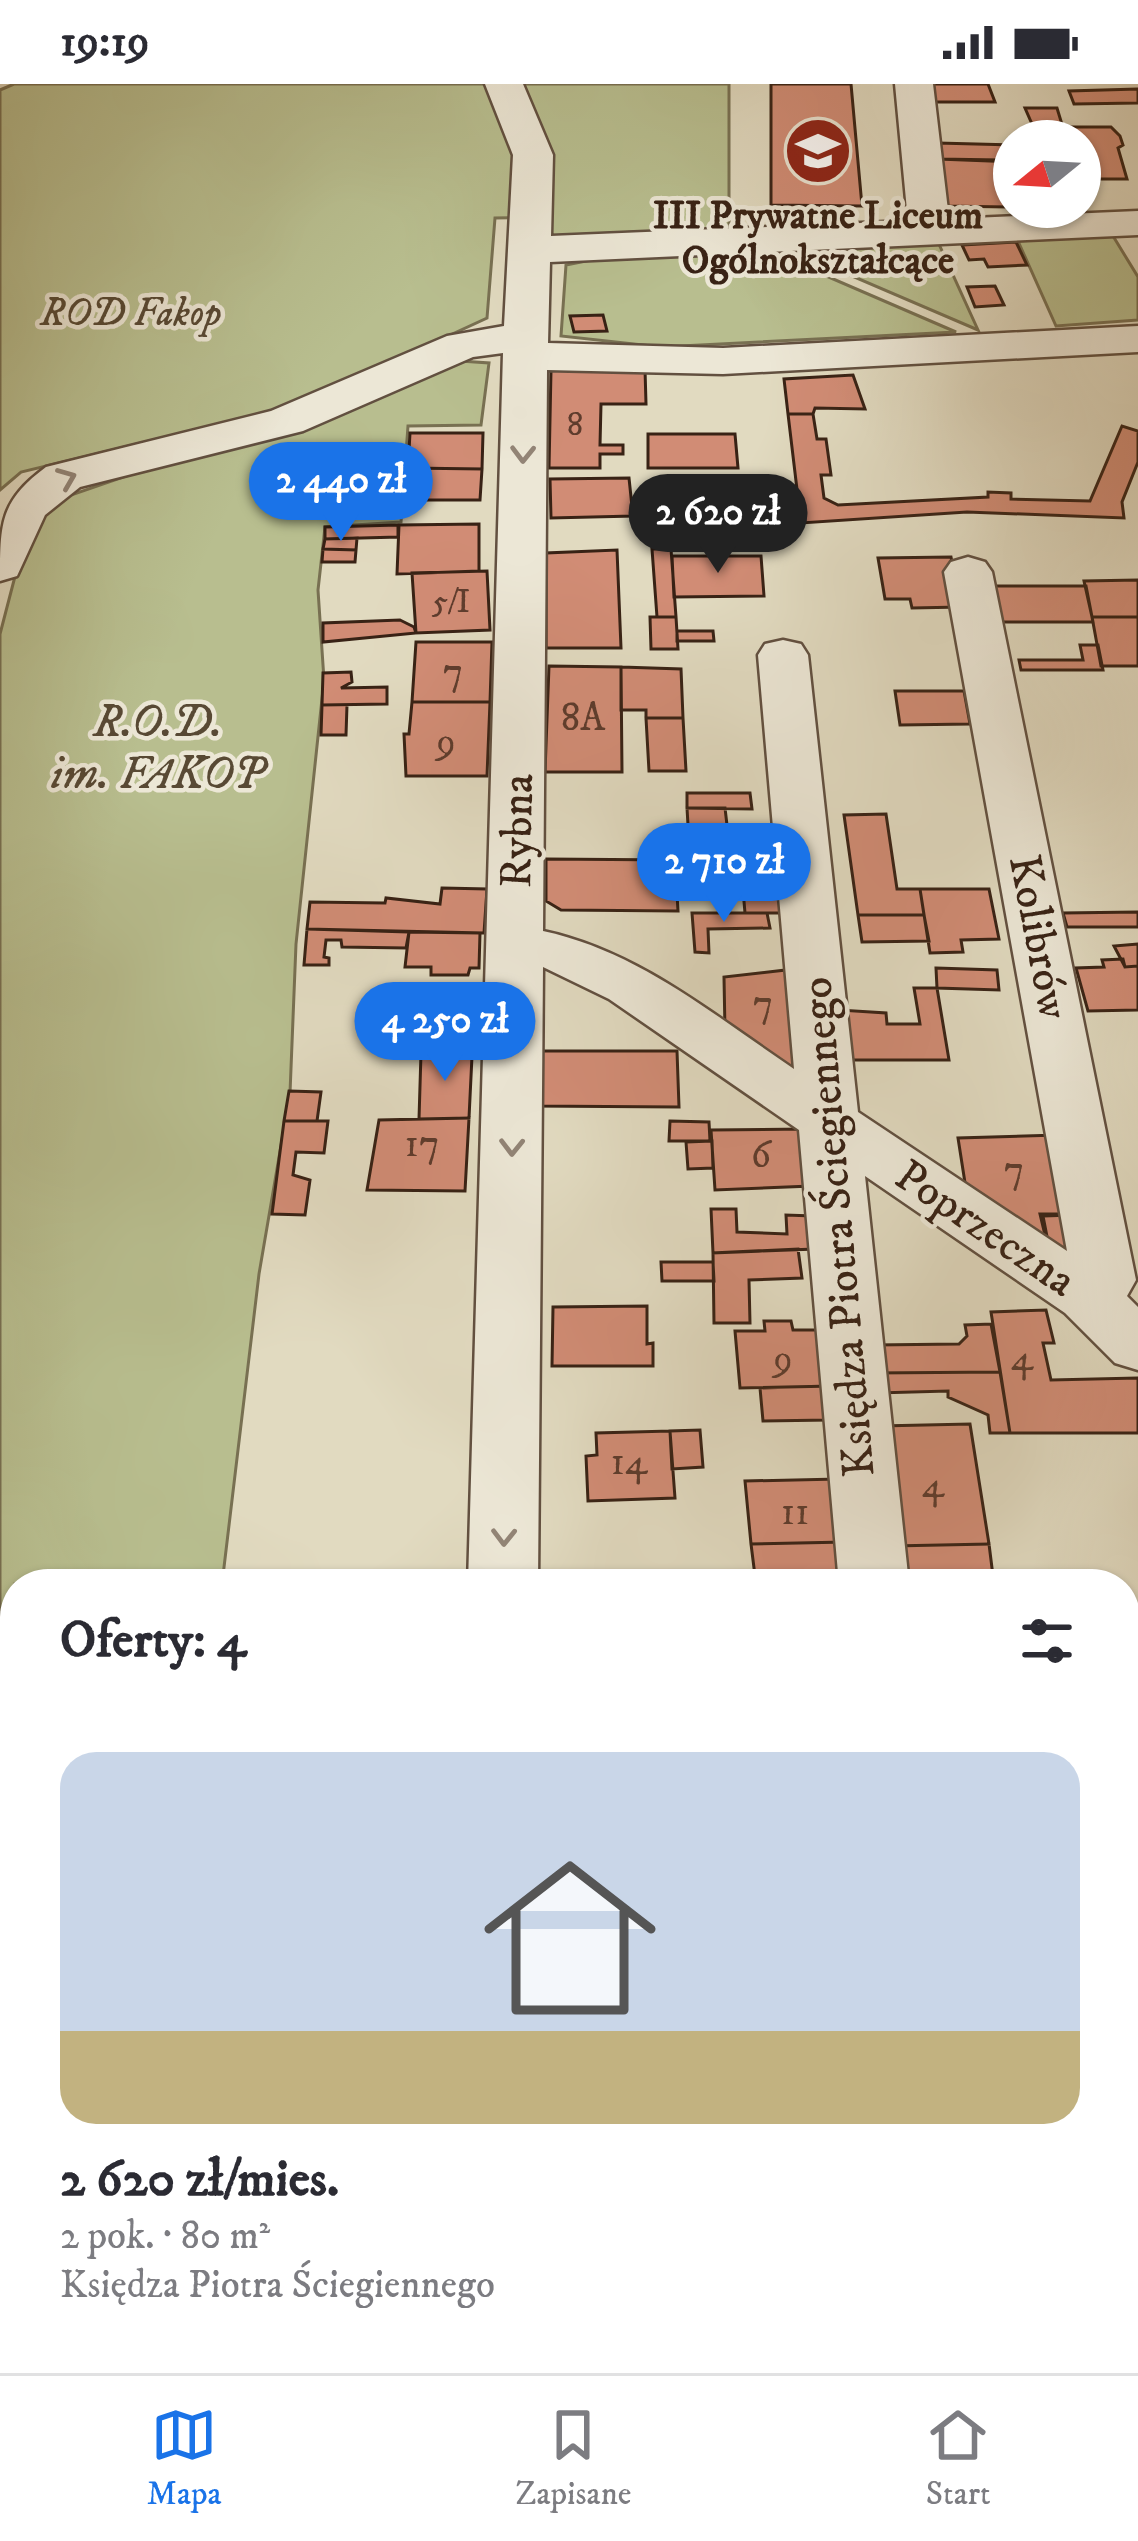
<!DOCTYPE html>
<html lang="pl">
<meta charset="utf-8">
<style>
body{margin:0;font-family:"IM FELL DW Pica",serif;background:#f7f7f7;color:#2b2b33;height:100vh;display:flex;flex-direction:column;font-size:45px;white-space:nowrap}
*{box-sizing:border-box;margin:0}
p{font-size:39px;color:#7c7c81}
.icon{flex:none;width:66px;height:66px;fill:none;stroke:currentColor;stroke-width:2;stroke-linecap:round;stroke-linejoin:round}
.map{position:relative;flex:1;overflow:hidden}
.sheet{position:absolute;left:0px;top:1485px;width:1140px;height:804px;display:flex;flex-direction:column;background:#fff;border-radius:48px 48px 0 0;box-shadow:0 3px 9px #0004}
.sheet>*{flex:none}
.needle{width:78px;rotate:252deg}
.tools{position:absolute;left:993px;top:36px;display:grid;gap:24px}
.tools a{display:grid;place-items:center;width:108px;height:108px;border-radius:50%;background:#fff;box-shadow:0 3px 9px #0004;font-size:60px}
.price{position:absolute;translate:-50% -102px;padding:0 27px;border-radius:42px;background:#1a73e8;color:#fff;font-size:39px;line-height:78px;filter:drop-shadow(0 3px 6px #0008)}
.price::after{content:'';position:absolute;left:50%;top:72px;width:36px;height:27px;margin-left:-18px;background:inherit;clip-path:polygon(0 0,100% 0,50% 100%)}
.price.active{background:#222;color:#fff}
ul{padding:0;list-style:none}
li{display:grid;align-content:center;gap:24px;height:636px;padding:0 60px}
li+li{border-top:3px solid #e1e1e2}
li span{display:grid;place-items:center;height:372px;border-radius:36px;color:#555}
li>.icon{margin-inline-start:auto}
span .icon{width:216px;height:216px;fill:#fffc;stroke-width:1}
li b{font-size:51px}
h2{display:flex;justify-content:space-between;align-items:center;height:144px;padding:0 60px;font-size:51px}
.status{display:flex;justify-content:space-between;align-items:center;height:84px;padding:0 60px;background:#fff;direction:ltr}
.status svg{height:33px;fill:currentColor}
.menu{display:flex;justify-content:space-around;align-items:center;height:168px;border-top:3px solid #e1e1e2;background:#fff;font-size:33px;color:#7c7c81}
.menu a{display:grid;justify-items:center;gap:6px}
.menu .active{color:#1a73e8}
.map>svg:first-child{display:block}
.green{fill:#b8be8f;stroke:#787052;stroke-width:3}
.building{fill:#d18c75;stroke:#382215;stroke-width:3}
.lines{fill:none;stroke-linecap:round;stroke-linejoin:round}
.lane-casing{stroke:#625040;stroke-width:4}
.street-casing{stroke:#625040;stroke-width:5}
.lane{fill:#ece7d6;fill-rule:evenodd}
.street{fill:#ece7d6;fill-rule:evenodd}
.oneway{stroke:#928476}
.labels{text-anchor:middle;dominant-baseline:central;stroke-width:9;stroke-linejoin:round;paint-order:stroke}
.far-number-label{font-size:33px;fill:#5e3c2d}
.far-poi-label{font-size:39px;font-weight:bold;fill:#382215;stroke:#ece7d6}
.far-park-label{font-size:39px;font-style:italic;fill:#584934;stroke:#ece7d6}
.number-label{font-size:39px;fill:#5e3c2d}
.park-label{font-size:45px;font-style:italic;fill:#584934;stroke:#ece7d6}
.street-label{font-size:45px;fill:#382215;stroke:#ece7d6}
</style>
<div class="status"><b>19:19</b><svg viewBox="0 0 49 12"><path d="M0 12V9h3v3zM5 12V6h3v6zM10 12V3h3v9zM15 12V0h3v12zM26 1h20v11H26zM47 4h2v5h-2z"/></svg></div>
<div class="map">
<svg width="1138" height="2289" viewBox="0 0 1138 2289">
<rect width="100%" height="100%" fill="#e1dac0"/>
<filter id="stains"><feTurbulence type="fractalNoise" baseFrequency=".00167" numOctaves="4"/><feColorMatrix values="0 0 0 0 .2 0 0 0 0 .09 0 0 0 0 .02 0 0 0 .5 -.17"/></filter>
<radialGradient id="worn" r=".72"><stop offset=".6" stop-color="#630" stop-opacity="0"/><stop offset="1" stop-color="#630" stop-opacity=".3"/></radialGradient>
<path class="green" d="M14 0H729V144L545 152 549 133 495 134 487 234 298 321 21 388 0 406V6Z
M1113 152 1138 193V236L1056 242 1018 157Z
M938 158 978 246 796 168 810 165Z
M777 165 789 176 956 248 661 263 561 252 566 181 611 172Z
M460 277 489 279 481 341 408 342 401 438 325 443 318 506 324 596 296 860 290 1009 259 1190 222 1500H15V1855L0 1856V550L19 477 37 433 68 412Z"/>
<path class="building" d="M771 0H851L862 122 771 121Z
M930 0H988L995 18H933Z
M1138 5V19L1074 20 1069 7Z
M1025 24H1057L1067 57H1042L1038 40H1032Z
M1063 43H1111L1120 52 1123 61 1118 64 1127 95H1086L1080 57H1068Z
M937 59 1014 61V78L939 75Z
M938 75 1000 76 1008 123 945 122Z
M1016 158 1027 181 988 183 984 175 969 176 962 161Z
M995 202 1004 221 975 223 967 203Z
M603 231 607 247 574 248 570 232Z
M645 285 646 320H601L600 361H623V370H600V384H549L551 286Z
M853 291 865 325 815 324 813 330H788L784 295Z
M788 330H813L817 355H826L831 391H821L824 414 838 421 988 413V408L1011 409V415L1090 417 1122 342 1138 347V378L1122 418 1124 434 967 428 801 439Z
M410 349H483L482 385 408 384Z
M648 350H735L738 384H648Z
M324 369H351L350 384 322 383Z
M408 384 482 385 480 416H406Z
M629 394 633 432 551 434 550 395Z
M479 440V487L397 490 399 441Z
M398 441V453L325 455V443Z
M357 454 356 466 323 465 325 455Z
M323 465 356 466 355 478H322Z
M652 465H671L676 533H657Z
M617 466 621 564H546V469Z
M672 472H761L764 512 674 513Z
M951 473 961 523 912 524 910 515H885L878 474Z
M487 487 490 546 416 549 412 489Z
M1138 496V533H1092L1084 497Z
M985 502H1086L1093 538H991Z
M650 533H676L678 565H651Z
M1092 533H1138V582H1101Z
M400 536 414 543 416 549 323 558V539Z
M677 547H713L714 557H677Z
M416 558H492L490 618H412Z
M1080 561H1098L1103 586H1021L1019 576H1083Z
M549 582 621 583 622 688H545Z
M621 583 681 585 683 634H646V626H621Z
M351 588 352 598 341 604 387 603V620L322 621 323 589Z
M895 607H964L970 640 900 641Z
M412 618H490L487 692H406L404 650H409Z
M322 621H347L346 651H321Z
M646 634H683L686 687H649Z
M687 709H750L752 725 687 724Z
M687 724H725L727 741H688Z
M886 730 897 805H920L924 831H858L844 731Z
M740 772H785L790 829H745Z
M546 775 675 776 678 827 561 826 546 817Z
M442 804 487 805 484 849 307 845 310 818 385 819 386 814 440 820Z
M920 805H989L999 855 961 856 963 868 930 869Z
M1138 828V843H1067L1063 829Z
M692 829H767L770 844 708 845 709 869 695 868Z
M858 831H924L929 857 862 858Z
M307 845 409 848 406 864 342 863 341 856H326L324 873 329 874V881H304Z
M409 848 480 849 479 884H470L468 891H431V883H405Z
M1138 860V882L1125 883 1114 862Z
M1123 875 1125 883 1138 882V926L1088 927 1076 884 1104 883 1102 876Z
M936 884 997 886 999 906 937 904Z
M786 886 803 988 784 990 725 947 724 893Z
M914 904H937L949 976H846L840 926 886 929 887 940H920Z
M432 961H452L451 972H472L469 1034 419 1035 421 969H431Z
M535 967H677L679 1023 533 1022Z
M289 1007 321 1008 317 1037H284Z
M469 1034 465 1107 367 1106 379 1036Z
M284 1037H328L324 1069 296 1068 293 1091 310 1096 305 1131 272 1130Z
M670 1037 709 1038 710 1057H669Z
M807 1045 811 1102 715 1106 711 1046Z
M1058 1051 1074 1130H1040L1049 1168 968 1118 958 1054Z
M712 1057 713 1084 688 1085 686 1058Z
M711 1125H736L737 1148 787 1150 786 1131 813 1132 815 1165 713 1169Z
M1073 1131 1079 1167 1050 1168 1043 1132Z
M798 1165 802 1194 749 1196 750 1239H714L713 1169Z
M661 1178H713L714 1197H662Z
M647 1222V1260L653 1259V1282H552L553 1223Z
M1046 1226 1054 1259H1043L1051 1296 1138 1294V1349H1010L991 1228Z
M764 1237H791L793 1246H826L833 1302 740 1304 735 1247H765Z
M991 1240 1000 1288 874 1289V1261L959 1260 967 1252 965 1241Z
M1000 1288 1010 1349H990L988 1331 948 1313V1307L877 1309 874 1289Z
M826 1302 829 1336 763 1337 760 1304Z
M970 1340 989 1460 893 1462 880 1342Z
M700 1346 703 1383 672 1385 670 1347Z
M670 1347 675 1414 588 1417 586 1372 597 1371 596 1349Z
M838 1395 845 1458 751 1460 745 1397Z
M845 1458 850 1500H756L751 1460Z
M989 1460 994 1500H898L893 1462Z
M15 1911V1971H10L7 2030 0 2031V1912Z
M1125 2064H1135L1138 2105 1125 2106Z
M1125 2220H1130L1138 2289H1021L1018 2274H1125Z
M15 2222V2274H171L170 2285 0 2289V2223Z
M171 2274H201L199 2289H170Z
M282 2274H427V2289H282Z
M558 2274H692L693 2289H558Z
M692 2274H764L765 2289H693Z
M807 2274H925L927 2289H808Z"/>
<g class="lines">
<g class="lane-casing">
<path id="lane" d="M15 1865V1899L0 1900V1866Z
M15 2111V2149L0 2150V2112Z"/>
</g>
<g class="street-casing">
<path id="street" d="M485 0H523L553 71 551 152 908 137 895 0H933L949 135 1138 127V151L550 178 548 259 723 264 1138 242V268L723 290 547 286 543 847C638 867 715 932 794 985L758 571 765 560 783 556 801 560 808 571 858 1028 1067 1167 944 488 951 478 968 473 985 478 992 488 1136 1196 1127 1212 1138 1223V1286L1115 1279 1065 1229 865 1092 909 1500H839L799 1046 609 915 543 883 538 1500H468L503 269 473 273 303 347 80 403 45 431 17 492 0 497C0 439 0 417 46 383L271 327 447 252 504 242 513 71Z
M443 2274H531V2289H443Z
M922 2274H1010L1012 2289H924Z"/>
</g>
<use href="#lane" class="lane"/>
<use href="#street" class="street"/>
</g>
<defs><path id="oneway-chevron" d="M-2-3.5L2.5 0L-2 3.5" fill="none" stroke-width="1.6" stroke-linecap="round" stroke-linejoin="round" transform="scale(3)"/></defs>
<g class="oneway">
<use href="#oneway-chevron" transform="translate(523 370) rotate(91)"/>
<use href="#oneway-chevron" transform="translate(67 394) rotate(-22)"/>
<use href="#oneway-chevron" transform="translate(512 1063) rotate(91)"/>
<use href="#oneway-chevron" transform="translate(504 1453) rotate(91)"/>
</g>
<defs>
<g id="school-disc" transform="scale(3.45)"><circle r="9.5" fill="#8f2418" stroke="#ece7d6"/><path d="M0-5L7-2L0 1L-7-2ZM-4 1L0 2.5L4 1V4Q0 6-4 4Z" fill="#fff"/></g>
</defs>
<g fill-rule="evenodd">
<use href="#school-disc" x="818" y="67"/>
</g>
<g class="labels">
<g class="far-number-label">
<text x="575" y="341">8</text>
<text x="451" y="518">5/I</text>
</g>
<g class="far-poi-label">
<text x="818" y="132">III Prywatne Liceum<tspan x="818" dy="45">Ogólnokształcące</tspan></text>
</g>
<g class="far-park-label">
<text x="131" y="229">ROD Fakop</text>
</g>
<g class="number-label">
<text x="453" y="588">7</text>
<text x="583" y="634">8A</text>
<text x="446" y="658">9</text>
<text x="763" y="920">7</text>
<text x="422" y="1060">17</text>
<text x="761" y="1071">6</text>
<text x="1014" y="1086">7</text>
<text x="1022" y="1274">4</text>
<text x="783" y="1275">9</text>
<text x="629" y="1378">14</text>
<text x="933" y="1401">4</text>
<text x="795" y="1428">11</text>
</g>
<g class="park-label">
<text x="158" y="639">R.O.D.<tspan x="158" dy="52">im. FAKOP</tspan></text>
</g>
<g class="street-label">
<text transform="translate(518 747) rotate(-89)">Rybna</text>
<text transform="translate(1038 853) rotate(79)">Kolibrów</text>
<text transform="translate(839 1143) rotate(-95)">Księdza Piotra Ściegiennego</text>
<text transform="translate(985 1145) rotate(34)">Poprzeczna</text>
</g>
</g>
<rect width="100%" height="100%" filter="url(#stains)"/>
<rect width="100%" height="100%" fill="url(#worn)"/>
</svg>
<div class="tools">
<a><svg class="needle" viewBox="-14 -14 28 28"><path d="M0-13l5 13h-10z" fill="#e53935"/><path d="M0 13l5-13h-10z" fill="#7c7c81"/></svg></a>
</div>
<b class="price" style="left:341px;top:460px">2 440 zł</b>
<b class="price active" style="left:718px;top:492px">2 620 zł</b>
<b class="price" style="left:724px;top:841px">2 710 zł</b>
<b class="price" style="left:445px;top:1000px">4 250 zł</b>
<section class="sheet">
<h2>Oferty: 4<svg class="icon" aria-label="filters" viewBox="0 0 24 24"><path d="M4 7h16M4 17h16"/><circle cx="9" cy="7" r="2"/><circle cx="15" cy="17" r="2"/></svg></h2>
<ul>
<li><span style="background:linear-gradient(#c9d6e8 75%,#c2b280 0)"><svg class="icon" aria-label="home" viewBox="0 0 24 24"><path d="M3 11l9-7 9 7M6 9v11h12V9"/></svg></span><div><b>2 620 zł/mies.</b><p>2 pok. · 80 m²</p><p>Księdza Piotra Ściegiennego</p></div></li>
</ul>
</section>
</div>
<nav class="menu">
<a class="active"><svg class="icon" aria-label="map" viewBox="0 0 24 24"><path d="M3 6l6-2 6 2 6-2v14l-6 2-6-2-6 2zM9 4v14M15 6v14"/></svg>Mapa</a>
<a><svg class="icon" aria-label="saved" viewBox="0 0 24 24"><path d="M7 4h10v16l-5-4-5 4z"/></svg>Zapisane</a>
<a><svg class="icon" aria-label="home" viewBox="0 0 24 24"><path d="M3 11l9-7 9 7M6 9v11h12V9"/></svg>Start</a>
</nav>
